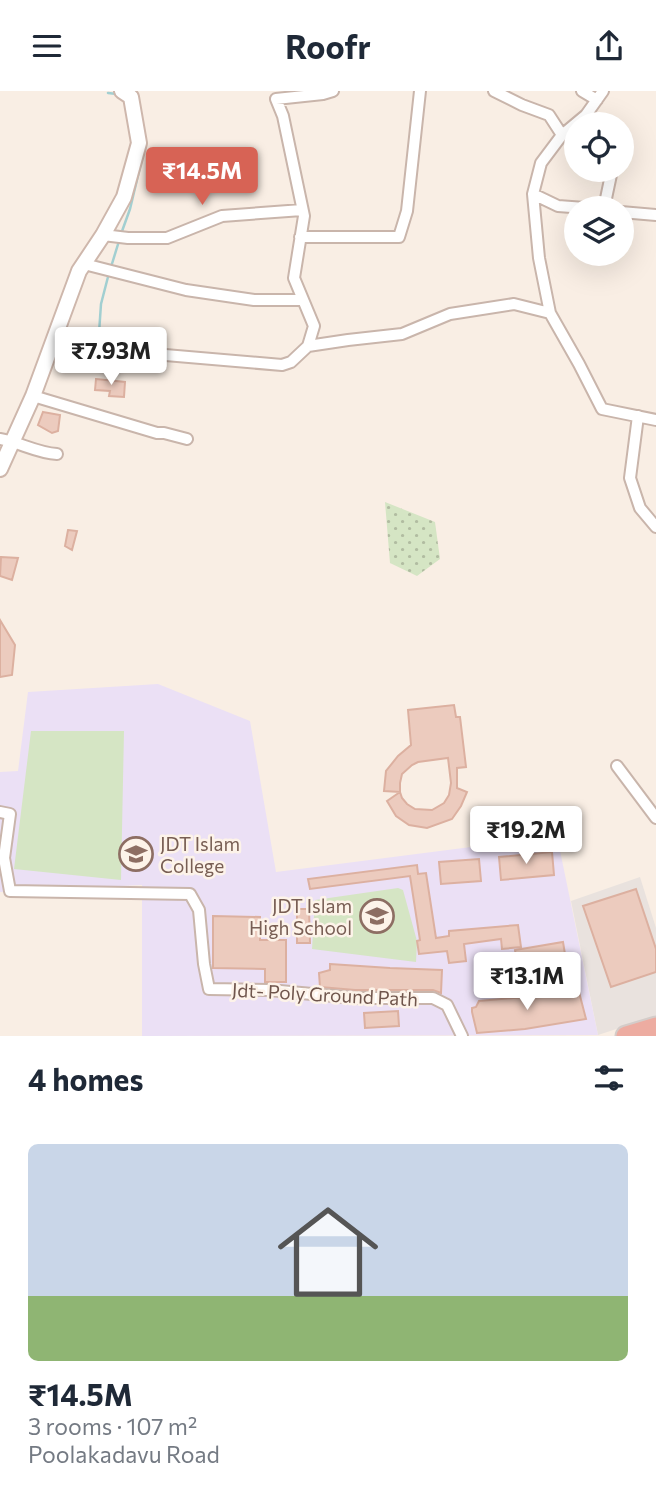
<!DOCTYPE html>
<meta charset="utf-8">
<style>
body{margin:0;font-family:Commissioner,sans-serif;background:#f6f6f7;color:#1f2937;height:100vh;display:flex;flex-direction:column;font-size:26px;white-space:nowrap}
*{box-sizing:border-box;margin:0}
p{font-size:23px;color:#747a83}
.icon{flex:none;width:38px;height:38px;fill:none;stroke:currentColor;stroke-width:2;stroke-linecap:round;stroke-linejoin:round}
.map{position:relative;height:945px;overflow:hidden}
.side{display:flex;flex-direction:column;background:#fff;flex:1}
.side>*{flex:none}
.controls{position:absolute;left:564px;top:21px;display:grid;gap:14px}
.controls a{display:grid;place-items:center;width:70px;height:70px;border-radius:50%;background:#fff;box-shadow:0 7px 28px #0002;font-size:35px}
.price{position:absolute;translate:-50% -60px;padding:0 16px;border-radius:7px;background:#fff;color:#222;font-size:23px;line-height:46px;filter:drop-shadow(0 2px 4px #0008)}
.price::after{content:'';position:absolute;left:50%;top:42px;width:21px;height:16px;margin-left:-10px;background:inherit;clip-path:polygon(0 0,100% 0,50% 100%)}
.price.current{background:#d76355;color:#fff}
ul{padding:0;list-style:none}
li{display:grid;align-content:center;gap:14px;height:371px;padding:0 28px}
li span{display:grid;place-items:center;height:217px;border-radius:10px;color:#555}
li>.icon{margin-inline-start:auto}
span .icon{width:126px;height:126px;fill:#fffc;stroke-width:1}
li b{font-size:30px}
h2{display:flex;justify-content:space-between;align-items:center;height:84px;padding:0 28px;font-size:30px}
header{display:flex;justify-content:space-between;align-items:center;height:91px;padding:0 28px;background:#fff;font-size:32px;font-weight:700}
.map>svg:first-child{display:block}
.industrial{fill:#e9e2de}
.education{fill:#ebe0f5}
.park{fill:url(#park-dots)}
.pitch{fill:#d5e5c4}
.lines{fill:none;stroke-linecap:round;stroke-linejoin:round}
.stream{stroke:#a2cfd1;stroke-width:2.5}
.building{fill:#eccbbe;stroke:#dcb0a0;stroke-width:2}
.street-casing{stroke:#c9b5ab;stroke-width:14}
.secondary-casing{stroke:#ceb7ac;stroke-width:18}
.highway-casing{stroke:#d4ccc9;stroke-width:23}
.street{stroke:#fff;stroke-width:10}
.secondary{stroke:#fff;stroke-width:14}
.highway{stroke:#edaca1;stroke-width:19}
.labels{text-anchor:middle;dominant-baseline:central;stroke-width:5;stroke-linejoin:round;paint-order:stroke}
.education-label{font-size:19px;fill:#785e54;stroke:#fdf3e9;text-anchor:start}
.street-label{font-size:19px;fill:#6f554c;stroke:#fdf3e9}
</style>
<header><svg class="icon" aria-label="menu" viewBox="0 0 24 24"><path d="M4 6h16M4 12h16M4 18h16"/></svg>Roofr<svg class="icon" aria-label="share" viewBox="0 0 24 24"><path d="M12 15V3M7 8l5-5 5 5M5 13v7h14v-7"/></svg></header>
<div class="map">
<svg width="656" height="945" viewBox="0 0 656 945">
<defs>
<pattern id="park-dots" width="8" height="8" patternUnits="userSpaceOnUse" patternTransform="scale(1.75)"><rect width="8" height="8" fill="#d5e5c4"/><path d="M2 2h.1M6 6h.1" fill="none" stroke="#b1bca1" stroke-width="1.8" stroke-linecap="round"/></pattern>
</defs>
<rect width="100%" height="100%" fill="#f9eee4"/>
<path class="industrial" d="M640 786 656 837V925L598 944 571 810Z"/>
<path class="education" d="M158 593 250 630 276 781 557 745 598 944 142 945V794L0 801V681L18 680 28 601Z"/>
<path class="park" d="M385 411 435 431 440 468 417 485 390 472Z"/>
<path class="pitch" d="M31 640H124L121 789 14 778Z
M398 797 403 799 417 850 416 871 312 858 315 809Z"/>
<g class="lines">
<path class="stream" d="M108 2 117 3
M121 143 130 118 141 72
M111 176 119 150
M95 251 99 242 101 213 109 182"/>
</g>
<path class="building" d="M96 288 125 291 124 306 109 305 110 300 95 299Z
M43 321 60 324 58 340 52 342 38 334Z
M68 439 77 440 72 459 65 455Z
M1 466 18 467 12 489 0 485Z
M0 529 15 554 12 584 0 586Z
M454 614 456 626H460L466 676 457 677V697L467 701 461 715 452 728 427 737 409 734 396 725 387 710 400 701 402 707 407 713 415 718 432 719 444 712 449 704 451 692 448 667 418 671 412 674 402 683 400 692V701L384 700 386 680 398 665 411 654 408 619Z
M552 761 554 784 501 789 499 766Z
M479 768 481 790 441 793 439 771Z
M417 774 418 783 426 782 436 847 449 845V840L518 834 521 856 502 858 501 848 464 853 466 870 449 872 447 860 419 863 417 850 420 849 410 785 310 798 308 788Z
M636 798 656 858V881L611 896 583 815Z
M297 818H309L310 852H297Z
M213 825 260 826V849H286V891H265V878L213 877Z
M563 851 565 863 517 871 515 859Z
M330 873 390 877 442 879 441 902 433 899H355L320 896 319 882 330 879Z
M579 901 586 928 525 938 477 942 472 921V917L476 916 479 910Z
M398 920 399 935 365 937 364 922Z"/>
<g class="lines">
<g class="street-casing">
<path id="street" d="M333 0 323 3 276 8 283 25 304 125 294 187 314 235 308 255 348 249 402 243 450 223 514 213 550 222
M494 0 522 14 549 24 562 44 541 72 533 103 539 167 550 222 579 273 602 318 656 329
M582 0 597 9
M562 44 586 24 603 0
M533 103 558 115 585 117
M604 117 612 79
M621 121 656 124
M103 144 128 147H167L222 125 302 119
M300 146H399L407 120 420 0
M84 173 186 199 254 209H303
M94 254 142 262 282 274 291 271 308 255
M33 305 157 342H164L187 348
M638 325 630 387 640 417 656 436
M0 348C19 351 37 362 57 363
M617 675 656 727
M0 721 10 723 4 767 10 800 190 803 199 819 204 873 209 898 269 899 355 907H433L447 914 462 945"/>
</g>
<g class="secondary-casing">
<path id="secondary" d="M0 378 33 305 79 180 103 144 124 106 139 52 131 6 122 0"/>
</g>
<g class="highway-casing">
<path id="highway" d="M626 945 656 936"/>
</g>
<use href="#street" class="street"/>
<use href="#secondary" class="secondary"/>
<use href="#highway" class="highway"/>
</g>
<defs>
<g id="university-ring" transform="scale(1.75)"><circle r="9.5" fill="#fdf3e9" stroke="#8d6e63" stroke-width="1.5"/><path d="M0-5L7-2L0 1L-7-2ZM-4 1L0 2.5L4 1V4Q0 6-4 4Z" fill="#8d6e63"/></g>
<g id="school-ring" transform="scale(1.75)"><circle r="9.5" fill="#fdf3e9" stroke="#8d6e63" stroke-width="1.5"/><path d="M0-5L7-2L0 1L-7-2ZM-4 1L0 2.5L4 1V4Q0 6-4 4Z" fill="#8d6e63"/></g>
</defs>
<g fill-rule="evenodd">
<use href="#university-ring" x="136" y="763"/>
<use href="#school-ring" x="377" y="825"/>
</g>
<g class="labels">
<g class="education-label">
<text x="160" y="752">JDT Islam<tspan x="160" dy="22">College</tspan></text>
<text x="352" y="814" text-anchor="end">JDT Islam<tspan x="352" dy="22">High School</tspan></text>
</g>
<g class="street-label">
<text transform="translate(325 903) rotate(3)">Jdt- Poly Ground Path</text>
</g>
</g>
</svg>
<div class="controls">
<a><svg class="icon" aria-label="locate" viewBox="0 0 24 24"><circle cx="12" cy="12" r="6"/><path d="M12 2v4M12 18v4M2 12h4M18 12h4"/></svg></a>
<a><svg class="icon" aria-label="layers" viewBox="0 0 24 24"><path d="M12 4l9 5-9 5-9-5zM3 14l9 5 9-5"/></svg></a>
</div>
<b class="price current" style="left:202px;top:116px">₹14.5M</b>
<b class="price" style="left:111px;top:296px">₹7.93M</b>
<b class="price" style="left:526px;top:775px">₹19.2M</b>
<b class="price" style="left:527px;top:921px">₹13.1M</b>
</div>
<section class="side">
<h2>4 homes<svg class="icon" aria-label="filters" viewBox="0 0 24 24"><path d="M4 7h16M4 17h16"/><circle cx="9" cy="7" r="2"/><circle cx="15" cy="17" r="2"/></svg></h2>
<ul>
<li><span style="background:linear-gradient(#c9d6e8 70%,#8fb573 0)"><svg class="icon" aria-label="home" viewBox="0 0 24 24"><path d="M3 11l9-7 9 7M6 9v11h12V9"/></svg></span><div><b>₹14.5M</b><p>3 rooms · 107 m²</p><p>Poolakadavu Road</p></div></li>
</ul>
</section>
